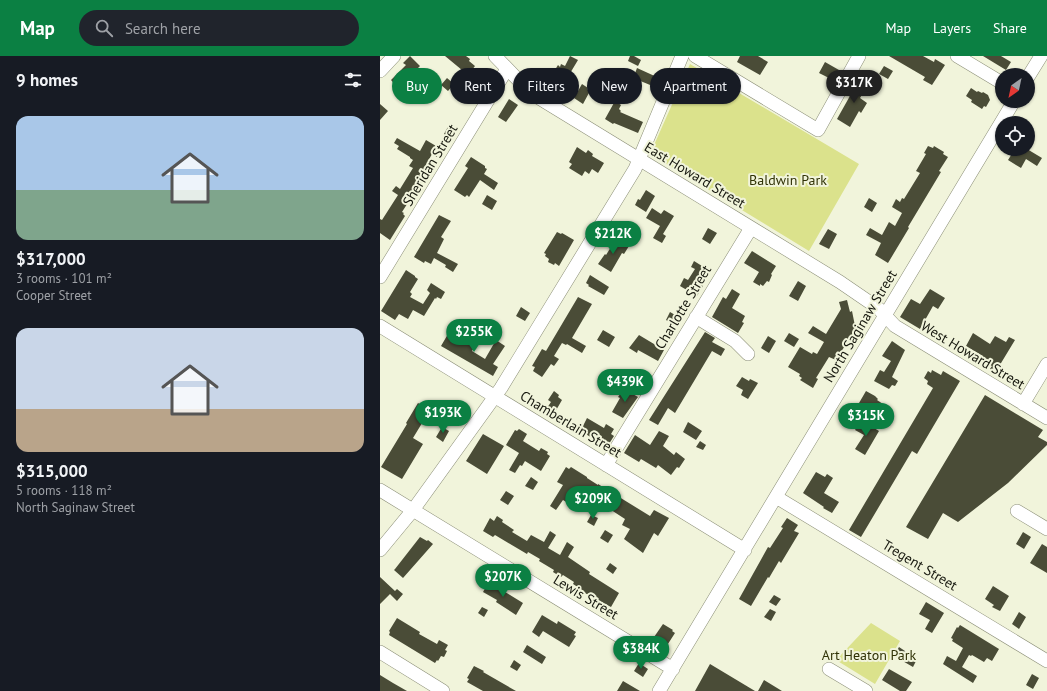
<!DOCTYPE html>
<meta charset="utf-8">
<style>
body{margin:0;font-family:"PT Sans",sans-serif;background:#20242c;color:#f1f3f6;height:100vh;display:flex;flex-direction:column;font-size:15px;white-space:nowrap}
*{box-sizing:border-box;margin:0}
p{font-size:13px;color:#9ea1a6}
.icon{flex:none;width:22px;height:22px;fill:none;stroke:currentColor;stroke-width:2;stroke-linecap:round;stroke-linejoin:round}
.map{position:relative;flex:1;overflow:hidden}
.details{display:flex;flex-direction:column;background:#171b24;width:380px}
.details>*{flex:none}
.top-card{position:absolute;left:12px;top:12px;width:380px;height:36px;display:flex;gap:8px}
.needle{width:26px;rotate:213deg}
.fabs{position:absolute;left:615px;top:12px;display:grid;gap:8px}
.fabs a{display:grid;place-items:center;width:40px;height:40px;border-radius:50%;background:#171b24;box-shadow:0 1px 3px #0004;font-size:20px}
.price{position:absolute;translate:-50% -34px;padding:0 9px;border-radius:14px;background:#0b8043;color:#fff;font-size:13px;line-height:26px;filter:drop-shadow(0 1px 2px #0008)}
.price::after{content:'';position:absolute;left:50%;top:24px;width:12px;height:9px;margin-left:-6px;background:inherit;clip-path:polygon(0 0,100% 0,50% 100%)}
.price.selected{background:#222;color:#fff}
ul{padding:0;list-style:none}
li{display:grid;align-content:center;gap:8px;height:212px;padding:0 16px}
li span{display:grid;place-items:center;height:124px;border-radius:12px;color:#555}
li>.icon{margin-inline-start:auto}
span .icon{width:72px;height:72px;fill:#fffc;stroke-width:1}
li b{font-size:17px}
h2{display:flex;justify-content:space-between;align-items:center;height:48px;padding:0 16px;font-size:17px}
.pill{padding:0 14px;border-radius:18px;background:#171b24;box-shadow:0 1px 3px #0004;font-size:14px;line-height:36px}
.pill.selected{background:#0b8043;color:#fff}
header{display:flex;align-items:center;gap:24px;box-sizing:border-box;height:56px;padding:0 20px;background:#0b8043;color:#fff}
header strong{font-size:19px}
nav{display:flex;gap:22px;margin-inline-start:auto;font-size:14px}
.search{width:280px;height:36px;background:#20242c;display:flex;align-items:center;gap:10px;box-sizing:border-box;padding:0 14px;border-radius:22px;color:#9ea1a6;font-size:15px}
main{display:flex;flex:1;min-height:0}
.map>svg:first-child{display:block}
.green{fill:#dbe28c}
.building{fill:#4a4c37}
.lines{fill:none;stroke-linecap:round;stroke-linejoin:round}
.minor-casing{stroke:#8b8e77;stroke-width:14}
.minor{stroke:#fff;stroke-width:13}
.labels{text-anchor:middle;dominant-baseline:central;stroke-width:4;stroke-linejoin:round;paint-order:stroke}
.street-label{font-size:14px;fill:#16170e;stroke:#f1f4db}
.park-label{font-size:14px;fill:#303206;stroke:#f1f4db}
</style>
<header>
<strong>Map</strong>
<div class="search"><svg class="icon" aria-label="search" viewBox="0 0 24 24"><circle cx="10" cy="10" r="6"/><path d="M15 15l6 6"/></svg>Search here</div>
<nav><a>Map</a><a>Layers</a><a>Share</a></nav>
</header>
<main>
<section class="details">
<h2>9 homes<svg class="icon" aria-label="filters" viewBox="0 0 24 24"><path d="M4 7h16M4 17h16"/><circle cx="9" cy="7" r="2"/><circle cx="15" cy="17" r="2"/></svg></h2>
<ul>
<li><span style="background:linear-gradient(#a9c7e8 60%,#7fa58c 0)"><svg class="icon" aria-label="home" viewBox="0 0 24 24"><path d="M3 11l9-7 9 7M6 9v11h12V9"/></svg></span><div><b>$317,000</b><p>3 rooms · 101 m²</p><p>Cooper Street</p></div></li>
<li><span style="background:linear-gradient(#c9d6e8 65%,#b9a48a 0)"><svg class="icon" aria-label="home" viewBox="0 0 24 24"><path d="M3 11l9-7 9 7M6 9v11h12V9"/></svg></span><div><b>$315,000</b><p>5 rooms · 118 m²</p><p>North Saginaw Street</p></div></li>
</ul>
</section>
<div class="map">
<svg width="667" height="635" viewBox="0 0 667 635">
<rect width="100%" height="100%" fill="#f1f4db"/>
<path class="green" d="M310 8 479 108 429 195 270 98Z
M491 567 520 585 495 628 456 604Z"/>
<path class="building" d="M30 0 40 10 18 32 11 24 26 9 23 7Z
M65 0H86L90 3 89 5 95 10 88 19Z
M190 0 198 4 189 19 186 17 180 28 170 22 178 9 180 11 181 8 185 10Z
M250 0H254L261 4 258 10 248 5Z
M360 0H378L388 6 380 19 357 6Z
M509 0H543L554 6 555 3 565 9 552 29 543 24 545 21Z
M603 0H621L631 6 626 14Z
M445 6 459 14 453 24 439 17Z
M504 10 513 15 508 23 499 18Z
M257 12 279 22 275 31 258 24 259 22 254 20Z
M67 22 74 28 68 35 61 29Z
M477 24 488 28 480 42 487 47 481 57 479 55 470 71 457 63 475 31 473 30Z
M202 28 208 32 207 33 210 35 203 48 194 42Z
M591 32 597 36 598 35 602 37 603 36 608 39 610 44 606 51 604 50 602 53 591 46 592 44 586 40Z
M129 43 138 49 126 66 118 61Z
M235 45 241 49 239 53 241 55 240 56 263 66 258 77 234 67 233 68 225 63Z
M0 48 8 55 0 64Z
M69 69 75 73 70 82 64 78Z
M17 82 40 95 46 84 61 93 57 101 52 98 46 109 49 111 41 126 42 127 38 135 36 134 22 156 24 157 23 158 25 160 10 184 0 177V163L2 164 18 139 12 135 16 130 20 133 33 112 29 110 33 104 30 102V101L17 93 19 90 14 87Z
M548 90 553 92 554 90 564 96 563 98 568 101 559 115 561 116 528 171 529 172 508 207 495 199 501 187 486 179 490 172 502 179 509 166 515 170 522 157 512 151 516 143 520 146 522 142 524 143 540 117 536 115 546 98 544 97Z
M197 91 206 97 208 94 213 98 212 100 224 107 218 117 212 113 209 118 205 115 202 120 189 112 192 108 189 106Z
M635 93H647L662 102 657 110 646 103 641 112 628 104Z
M91 101 105 110V112L107 113 104 118 118 127 114 134 100 124 89 141 87 139 85 141 74 134 88 112 85 110Z
M266 134 275 140 266 156 255 149 258 143 260 144Z
M107 139 117 145 112 154 102 148Z
M489 142 497 147 492 156 484 151Z
M272 152 281 158 284 154 294 160 283 178 286 180 282 187 273 182 280 170 266 162Z
M59 159 71 165 61 181 64 183 57 197 78 208 73 216 65 211 66 209 54 202 51 208 45 205 44 207 34 201Z
M328 172 337 177 330 188 322 183Z
M448 173 457 178 449 193 439 188Z
M177 176 181 178 182 177 194 184 179 210 175 207 174 209 168 206 169 203 165 200 166 198 164 197Z
M236 183 249 190 244 198 242 197 231 216 218 208 225 198 226 199Z
M372 195 396 210 391 218 392 219 389 226 387 225 383 230 380 228V230L373 226 379 216 364 207Z
M314 205 330 215 321 229 323 230 317 240 300 230 304 222 308 224 315 213 311 211Z
M26 214 35 220V221L38 223 30 236 32 238 30 241 43 248 50 237 47 234 51 227 65 236 61 243 57 241 56 243 55 242 44 260 33 254 28 263 19 258 15 264 1 255Z
M210 219 229 231 224 239 208 230 209 229 206 227Z
M418 225 426 230 418 245 409 240Z
M352 233 360 238 352 252 365 260 362 266 364 267 358 277 332 261 343 241 346 243Z
M550 233 565 242 558 253 553 250 540 273 520 261 531 243 540 248Z
M198 241 212 248 192 282 206 290 202 297 187 288 186 289 182 287 174 300 179 303 174 310 171 308 162 321 153 315 155 311 152 310 162 293 166 295Z
M467 244 470 256 472 255 475 270 479 272 468 289 466 288 456 304 449 301 436 322 438 323 433 332 420 324 422 322 419 320 420 318 408 311 420 291 432 298 433 296 437 298 444 286 428 277 433 270 446 278 461 253 459 246Z
M141 251 150 257 145 265 136 260Z
M290 256 302 263 298 271 286 264Z
M223 274 235 281 229 291 217 284Z
M325 276 335 282 332 286 345 293 341 300 332 295 295 357 288 352 278 369 269 364Z
M409 277 419 283 414 291 404 285Z
M593 277 610 288 615 280 626 286 629 281 635 284 615 317 610 313 612 310 601 304 603 300 586 290Z
M68 278 87 289 93 279 99 283 92 295 105 303 116 284 125 290 113 308 118 311 113 320 61 290Z
M259 279 284 294 278 305 258 294 257 297 249 292Z
M388 280 396 285 389 297 381 292Z
M512 285 525 294 512 321 518 325 515 330 512 329 509 333 494 325 500 314 504 316 511 305 502 300Z
M552 314 561 319 563 315 580 325 537 398 532 395 481 481 469 474 553 332 547 328 548 325 544 322 548 315 551 317Z
M362 321 369 325 370 323 378 327 368 343 361 339 363 334 356 330Z
M244 333 258 341 243 362 232 356 240 342 238 341Z
M174 335 179 339 178 341 182 344 175 356 167 352 171 346 168 344Z
M486 335 495 340 498 343 497 344 503 348 499 354 496 352 494 356 479 347Z
M605 339 663 374 658 381 667 386V389L628 427 578 466 563 457 548 483 526 471Z
M38 347 50 354 33 382 43 388 22 423 1 411 27 368 26 367Z
M207 362 224 372 226 368 234 373 231 378 234 380 227 391 204 377 205 374 202 372Z
M481 364 499 375 485 399 475 393 484 379 475 374Z
M308 366 322 375 316 384 303 376Z
M62 371 69 375 63 386 56 381Z
M139 373 147 378 143 385 159 395 161 392 168 396 167 398 170 400 161 415 145 405 142 410 140 409 135 417 129 414 139 397 126 389 135 374 137 375Z
M279 375 289 380 283 390 294 399 296 396 305 403 299 412 297 411 291 419 278 409 276 412 261 403 259 406 244 397 255 379 270 389Z
M103 378 124 390 107 418 86 405Z
M320 385 326 389 323 394 316 391Z
M186 411 189 413 191 411 207 421V422L218 429V428L270 460 274 454 289 462 278 480 274 477 263 497 244 483 250 473 242 469 245 463 205 437 196 452 183 444 176 454 170 450 183 429 177 426Z
M436 416 445 421 447 418 453 422 444 437 459 446 452 457 443 452 444 451 423 437Z
M151 421 158 426 153 434 145 430Z
M126 435 134 440 128 449 120 444Z
M211 459 218 462 214 470 207 466Z
M117 460 123 464 122 466 134 474 132 476 147 485 151 479 164 486 170 475 176 479 168 492 180 499 187 486 194 491 188 501 210 516 209 518 239 537 231 551 203 536 204 535 193 528 194 526 183 519 181 521 173 516 174 514 159 505 160 503 148 496 147 498 115 479 113 481 103 475 110 462 114 465Z
M407 462 418 469 414 475 419 477 401 507 399 505 389 522 388 521 371 550 359 543 388 491 390 492 403 472 401 471Z
M225 474 233 479 228 487 220 482Z
M643 476 651 481 644 493 636 488Z
M40 481 47 485 48 484 53 488 23 522 14 514 15 513Z
M662 488 667 491V517L650 507Z
M230 507 237 512 233 518 226 513Z
M0 521 15 535 17 533 23 538 17 545 10 538 0 548Z
M110 524 119 529 117 531 143 547 136 559 116 546 117 544 103 536Z
M613 530 629 540 620 555 612 551 614 549 605 543Z
M394 539 401 543 396 550 389 546Z
M546 546 564 557 552 577 545 573 550 564 539 558Z
M102 551 108 554 104 561 98 557Z
M390 553 396 556 391 565 384 561Z
M639 556 646 561 639 573 632 568Z
M162 559 177 568 178 565 196 576 194 579 196 580 189 591 163 575 159 581 152 576Z
M17 562 40 576 39 578 57 588 59 584 68 589 65 594 67 595 64 601 61 600 58 605 57 604 55 607 9 579 10 576 9 575Z
M283 568 293 574 292 575 295 577 286 591 283 589V591L272 584Z
M580 569 619 593 612 605 607 602 604 606 592 599 591 600 589 599 582 611 597 620 593 627 563 608 567 600 576 605 583 592 572 585 573 583 571 582 577 571 578 572Z
M147 589 166 601 162 608 143 596Z
M519 591 537 603 533 611 514 600Z
M134 604 141 609 137 615 130 611Z
M259 607 268 613 263 621 254 615Z
M330 608 375 635H315Z
M94 610 104 615 103 616 136 635H103L87 626 89 623 87 622Z
M509 613 532 626 526 635H520L502 624Z
M652 618 659 622 653 633 646 629Z
M0 619 13 627 27 635H0Z
M384 624 402 635H378Z
M243 625 260 635H237Z"/>
<g class="lines">
<g class="minor-casing">
<path id="minor" d="M115 0 145 31 159 42 460 226 498 252 515 270 667 362
M315 0 438 74 479 0
M577 0 622 27
M0 15 14 0
M648 21 661 0
M0 221 127 13
M316 261 355 285 368 298
M0 270 365 494
M643 348 667 308
M226 409 371 172
M0 434 293 613
M396 441 667 605
M637 455 667 473
M0 494 33 454 121 332 255 113 302 0
M0 596 63 635
M449 613 486 635
M279 635 634 45"/>
</g>
<use href="#minor" class="minor"/>
</g>
<g class="labels">
<g class="street-label">
<text transform="translate(50 109) rotate(-59)">Sheridan Street</text>
<text transform="translate(315 119) rotate(31)">East Howard Street</text>
<text transform="translate(303 251) rotate(-59)">Charlotte Street</text>
<text transform="translate(480 270) rotate(-59)">North Saginaw Street</text>
<text transform="translate(593 299) rotate(31)">West Howard Street</text>
<text transform="translate(191 368) rotate(31)">Chamberlain Street</text>
<text transform="translate(540 509) rotate(31)">Tregent Street</text>
<text transform="translate(206 541) rotate(31)">Lewis Street</text>
</g>
<g class="park-label">
<text x="408" y="124">Baldwin Park</text>
<text x="489" y="599">Art Heaton Park</text>
</g>
</g>
</svg>
<div class="fabs">
<a><svg class="needle" viewBox="-14 -14 28 28"><path d="M0-13l5 13h-10z" fill="#e53935"/><path d="M0 13l5-13h-10z" fill="#9ea1a6"/></svg></a>
<a><svg class="icon" aria-label="locate" viewBox="0 0 24 24"><circle cx="12" cy="12" r="6"/><path d="M12 2v4M12 18v4M2 12h4M18 12h4"/></svg></a>
</div>
<b class="price selected" style="left:474px;top:48px">$317K</b>
<b class="price" style="left:233px;top:199px">$212K</b>
<b class="price" style="left:94px;top:297px">$255K</b>
<b class="price" style="left:245px;top:347px">$439K</b>
<b class="price" style="left:63px;top:378px">$193K</b>
<b class="price" style="left:486px;top:381px">$315K</b>
<b class="price" style="left:213px;top:464px">$209K</b>
<b class="price" style="left:123px;top:542px">$207K</b>
<b class="price" style="left:261px;top:614px">$384K</b>
<div class="top-card">
<a class="pill selected">Buy</a>
<a class="pill">Rent</a>
<a class="pill">Filters</a>
<a class="pill">New</a>
<a class="pill">Apartment</a>
</div>
</div>
</main>
